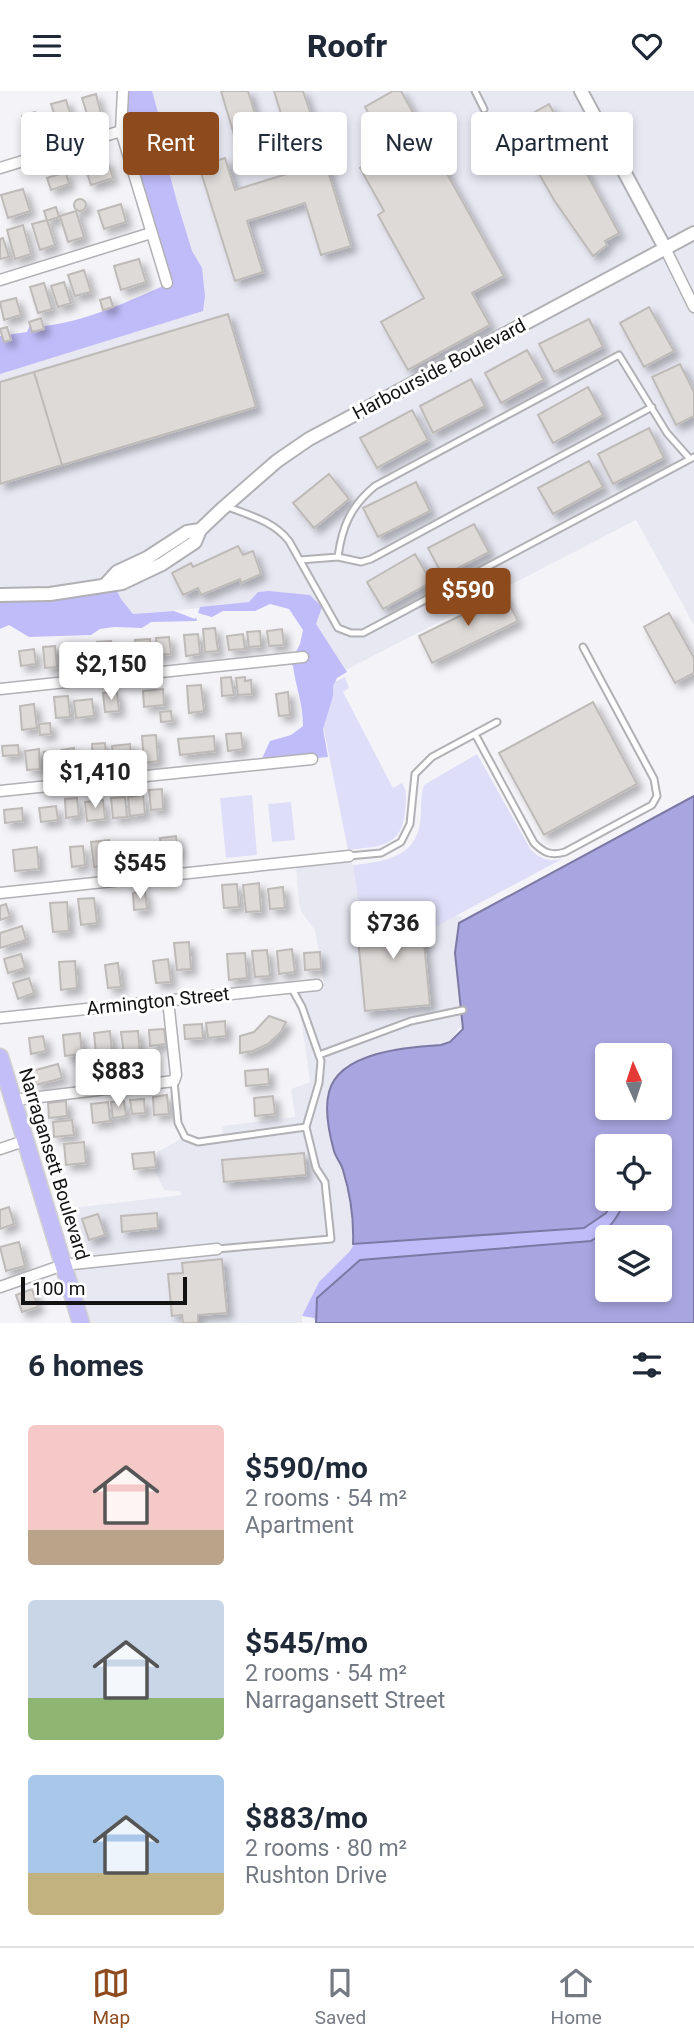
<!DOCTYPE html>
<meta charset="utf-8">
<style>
body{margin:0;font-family:Roboto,sans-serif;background:#f2f2f3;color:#1f2937;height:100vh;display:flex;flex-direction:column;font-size:26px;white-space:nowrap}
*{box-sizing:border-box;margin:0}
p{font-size:23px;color:#747a83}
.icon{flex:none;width:38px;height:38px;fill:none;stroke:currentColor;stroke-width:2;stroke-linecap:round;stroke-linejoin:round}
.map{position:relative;height:1232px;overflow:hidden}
.panel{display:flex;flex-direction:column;background:#fff;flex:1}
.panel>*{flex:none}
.hud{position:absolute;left:21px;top:21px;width:653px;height:63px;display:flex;gap:14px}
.needle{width:46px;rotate:357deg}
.controls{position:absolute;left:595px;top:952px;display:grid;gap:14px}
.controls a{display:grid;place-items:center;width:77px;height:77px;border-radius:7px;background:#fff;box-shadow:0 4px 10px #0003;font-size:35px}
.scale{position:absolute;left:21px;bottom:18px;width:166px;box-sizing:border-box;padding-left:7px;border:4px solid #131314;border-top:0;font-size:19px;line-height:24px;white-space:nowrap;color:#131314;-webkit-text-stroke:5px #fff;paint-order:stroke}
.price{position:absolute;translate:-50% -60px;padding:0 16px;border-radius:7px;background:#fff;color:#222;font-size:23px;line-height:46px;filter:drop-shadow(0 2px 4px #0008)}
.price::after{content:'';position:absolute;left:50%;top:42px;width:21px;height:16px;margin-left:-10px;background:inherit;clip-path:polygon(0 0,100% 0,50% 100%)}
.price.active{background:#8d4a1c;color:#fff}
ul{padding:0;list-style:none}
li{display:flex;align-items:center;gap:21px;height:175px;padding:0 28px}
li span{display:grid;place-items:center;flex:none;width:196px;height:140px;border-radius:7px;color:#555}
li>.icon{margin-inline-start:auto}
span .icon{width:84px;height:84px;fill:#fffc;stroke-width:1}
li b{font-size:30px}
h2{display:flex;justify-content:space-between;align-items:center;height:84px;padding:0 28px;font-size:30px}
.chip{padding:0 24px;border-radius:7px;background:#fff;box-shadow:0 4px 10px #0003;font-size:24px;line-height:63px}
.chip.active{background:#8d4a1c;color:#fff}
header{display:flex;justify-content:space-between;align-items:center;height:91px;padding:0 28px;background:#fff;font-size:32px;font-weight:800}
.tab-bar{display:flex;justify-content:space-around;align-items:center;height:98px;border-top:2px solid #e0e1e3;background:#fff;font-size:19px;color:#747a83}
.tab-bar a{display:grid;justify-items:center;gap:4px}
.tab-bar .active{color:#8d4a1c}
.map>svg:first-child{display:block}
.built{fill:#e8e8f3}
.green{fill:#dfdef9}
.forest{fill:#c0bcfa}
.water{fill:#a9a5e1;stroke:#7c79a4;stroke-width:2;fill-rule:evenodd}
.building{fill:#dedad8;stroke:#bebab8;stroke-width:2;filter:url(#shadow)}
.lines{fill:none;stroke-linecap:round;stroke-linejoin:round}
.service-casing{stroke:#b1b1b5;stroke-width:9}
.minor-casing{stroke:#b1b1b5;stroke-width:13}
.tertiary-casing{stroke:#b1b1b5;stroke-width:16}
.primary-casing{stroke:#d0d0d0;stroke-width:19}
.service{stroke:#fff;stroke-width:5}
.minor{stroke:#fff;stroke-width:10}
.tertiary{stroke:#fff;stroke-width:12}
.primary{stroke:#c4bef8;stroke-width:16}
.labels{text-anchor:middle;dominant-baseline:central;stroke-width:6;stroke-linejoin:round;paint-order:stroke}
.street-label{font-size:19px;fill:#131314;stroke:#fff}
</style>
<header><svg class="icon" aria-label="menu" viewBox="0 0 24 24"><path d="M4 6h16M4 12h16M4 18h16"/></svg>Roofr<svg class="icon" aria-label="heart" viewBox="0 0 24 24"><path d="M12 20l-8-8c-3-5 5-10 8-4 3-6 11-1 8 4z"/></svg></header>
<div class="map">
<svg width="694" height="1232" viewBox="0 0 694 1232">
<defs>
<filter id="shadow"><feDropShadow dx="5.5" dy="5.5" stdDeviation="3.5" flood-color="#0004"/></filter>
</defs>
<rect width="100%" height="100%" fill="#f4f4f8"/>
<path class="built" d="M133 0H694V534L636 429 315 595 305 520 273 509 114 526H0V259L176 197Z
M351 768 360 798 372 815 431 817 462 826 468 938 459 937 448 954 331 1042 339 1072 344 1075 356 1149 350 1160 319 1191 302 1225V1232H82L69 1179 81 1176 64 1118 182 1104 179 1100 164 1099 155 1080 157 1061 181 1048 188 1051 223 1050 222 1035 295 1026 291 998 310 991 297 899 324 894 315 839 302 822 299 813 296 775Z"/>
<path class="green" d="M345 586 349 597 343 601 393 697 402 692C408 701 406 709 405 720 402 757 379 755 348 759L316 600Z
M477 663 531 759C541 768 548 771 562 768L433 837 422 811 360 820 353 774C382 771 415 767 420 732 422 719 420 706 424 694Z
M252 704 257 764 226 767 220 707Z
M291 711 295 749 272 751 268 713Z"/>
<path class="forest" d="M125 0H152L170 65 169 81 177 111 192 160 202 177 205 205 203 220 0 283V245L27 241 29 236C77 235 124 212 168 193L124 49Z
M112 490 121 508 133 523 174 520 195 528 196 526 197 530 151 531 142 537 114 536 100 538 91 544 29 546 9 534 0 538V502L60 501Z
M269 500 310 504 322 516 316 533 347 581 337 587 333 595V605L323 638 328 666 260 672 270 650 291 644 303 635C303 611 296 598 293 575L290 572 300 553 303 539 289 518 270 513 255 520H223L212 526 198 522 200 516 249 511 258 501Z
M612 1108H630L607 1148 334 1198 314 1229V1227L302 1225 319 1191 350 1160 355 1151 582 1136 600 1124Z"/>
<path class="water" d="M694 705V1232H316L317 1207 360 1169 591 1150C609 1139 617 1128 626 1108H660V1055H607V1108H615L606 1122 584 1137 353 1153C354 1129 350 1102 343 1079 341 1072 336 1067 334 1060 329 1042 324 1020 329 1001 339 961 407 956 441 954L450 951 463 938 455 862 459 832ZM607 964H660V1017H607ZM607 1146H660V1199H607Z"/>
<path class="building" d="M221 0H248L260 39 235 47Z
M274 0H303L314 33 287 42Z
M393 0H401L504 185 472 202 490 234 408 279 381 231 424 207 378 124 384 120 360 77 376 68 364 45 377 38 365 16Z
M96 3 101 23 88 26 82 7Z
M66 9 72 28 57 32 51 13Z
M549 13 619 142 605 150 607 154 593 165 554 109 514 39 521 35 519 30Z
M35 21 40 39 27 43 22 25Z
M261 46 266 63 253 67 248 50Z
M323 64 351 155 321 164 305 112 247 130 263 181 235 190 199 75 225 67 235 99 296 80 293 73Z
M107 69 113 87 91 94 85 76Z
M66 81 69 93 51 99 47 87Z
M23 98 30 120 8 127 1 104Z
M74 114a6 6 0 1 1 12 0a6 6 0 1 1-12 0Z
M121 113 126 131 104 138 98 120Z
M56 116 59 126 47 130 44 120Z
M76 120 84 146 68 151 60 125Z
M47 129 55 154 40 159 32 133Z
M23 134 31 163 15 168 7 139Z
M3 147 9 166 0 168V148Z
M139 168 146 191 121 199 114 175Z
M84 179 91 201 75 205 68 184Z
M64 191 71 212 58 216 51 195Z
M44 192 52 218 38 222 30 196Z
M110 206 113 216 103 219 100 209Z
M16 207 21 224 4 229 0 211Z
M649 216 674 260 644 276 620 232Z
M228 223 256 316 62 374 34 281Z
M41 227 44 238 32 241 29 231Z
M589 228 603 256 554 281 539 253Z
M7 236 11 249 4 251 0 238Z
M527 259 544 289 501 312 485 282Z
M680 273 694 301V325L676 334 652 286Z
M34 281 62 374 0 393V291Z
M471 288 485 315 433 342 420 315Z
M588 296 603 324 553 352 538 324Z
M412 319 428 349 377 377 360 347Z
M649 337 664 367 613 393 598 363Z
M589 370 603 396 553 423 538 397Z
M329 383 349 408 314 437 293 412Z
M416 391 430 420 378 446 363 417Z
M474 433 489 461 443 485 428 457Z
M238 455 243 464 253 460 261 483 241 492 240 488 201 504 198 497 183 504 172 482 191 472 193 476Z
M415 463 431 491 383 518 367 491Z
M504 503 518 530 432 572 419 545Z
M669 522 694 567V582L675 592 644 536Z
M215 537 218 560 205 561 203 538Z
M282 538 284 554 269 555 267 540Z
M260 540 261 555 249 556 247 541Z
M198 543 200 563 186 565 184 544Z
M243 543 245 558 229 559 227 545Z
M169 546 171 563 157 564 156 547Z
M150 548 151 564 137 565 135 549Z
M111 550 113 569 99 570 97 551Z
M130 553 132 569 118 571 117 554Z
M55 555 57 576 45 577 43 556Z
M83 556 85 574 67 575 66 558Z
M34 558 36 573 21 575 19 560Z
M231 586 234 604 222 605 221 587Z
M245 586V590L251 589 252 603 238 604 236 587Z
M201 594 204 620 189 622 187 595Z
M163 598 164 614 144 616 143 600Z
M117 601 119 620 105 621 103 602Z
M288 601 290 624 279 625 276 603Z
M68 605 70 626 56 627 54 606Z
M92 608 94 625 76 627 74 610Z
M593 611 637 693 544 744 499 662Z
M34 613 37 637 22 639 20 615Z
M171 620 172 630 161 631 160 621Z
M50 632 51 643 40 644 39 633Z
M241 642 243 658 228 660 226 643Z
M156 644 158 670 144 672 142 645Z
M214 645 215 660 180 664 178 648Z
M105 652 107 670 93 672 92 653Z
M130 653 131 665 113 667 112 655Z
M18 654 19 664 3 665 2 655Z
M74 657 75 672 62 673 61 659Z
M39 658 40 678 27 679 25 660Z
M55 660 56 675 45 676 44 661Z
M162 698 163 718 151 719 149 699Z
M143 704 145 723 130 725 128 706Z
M125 706 127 726 113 727 111 707Z
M77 707 79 725 66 727 65 708Z
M103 709 105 728 87 730 85 711Z
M56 715 58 729 41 731 39 717Z
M22 717 23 730 5 732 4 719Z
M176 745 178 763 162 765 160 747Z
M109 749 112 774 94 776 91 751Z
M83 755 85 774 72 776 70 756Z
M37 756 39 778 15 780 13 759Z
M259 792 261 820 246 821 243 794Z
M237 793 239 816 224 817 222 794Z
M283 796 285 817 270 818 268 798Z
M145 800 147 818 134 819 133 802Z
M94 807 97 832 81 834 78 808Z
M67 811 69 840 53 841 50 812Z
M6 813 10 826 0 829V815Z
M421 820 430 914 365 920 356 826Z
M22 835 26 849 0 857V842Z
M189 851 191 878 177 879 174 852Z
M292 858 295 881 279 883 277 860Z
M267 859 270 885 255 886 252 860Z
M320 861 321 878 305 879 304 862Z
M245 862 247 887 229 889 227 863Z
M21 863 25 877 8 882 4 868Z
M168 868 171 891 156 892 153 870Z
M75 870 77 897 61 899 59 871Z
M118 872 121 896 108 897 105 874Z
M29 887 34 902 18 908 13 892Z
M269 925 286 931 281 941 268 953 253 960 240 962V945L254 941Z
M225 930 226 945 208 947 206 932Z
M202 933 203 947 185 948 184 934Z
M164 938 166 953 150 955 149 939Z
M110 940 112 961 96 963 94 942Z
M138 940 140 962 124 964 121 941Z
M80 942 82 963 65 965 63 944Z
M43 945 46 960 31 963 29 947Z
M58 973 62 987 36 994 32 980Z
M268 978 269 993 246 995 245 980Z
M167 1004 169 1023 154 1024 153 1006Z
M273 1005 275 1023 255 1025 254 1007Z
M144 1008 145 1022 132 1023 130 1009Z
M66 1010 67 1025 49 1027 48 1012Z
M124 1010 126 1025 113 1027 111 1011Z
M108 1011 110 1030 93 1032 91 1013Z
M72 1029 74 1044 54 1046 53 1031Z
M84 1051 86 1072 66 1074 64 1053Z
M154 1061 156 1076 134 1078 132 1063Z
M304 1062 306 1084 224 1091 222 1069Z
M9 1116 14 1133 0 1138V1119Z
M157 1122 158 1137 122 1141 121 1125Z
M98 1123 105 1144 89 1149 82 1128Z
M19 1151 25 1175 6 1180 0 1156Z
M222 1168 227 1222 198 1224V1232H183L182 1224 172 1225 168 1183 183 1182 182 1172Z
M32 1198 38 1216 22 1221 16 1204Z"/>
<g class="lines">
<g class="service-casing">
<path id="service" d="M475 0 484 18
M228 416C251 425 273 430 289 450L338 537 351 542H363L694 366
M338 466 361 471 371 468 652 316
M300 469 338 466C342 435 351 415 375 395L619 264 667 342 690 368
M475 643 534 752C544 762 551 765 565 761L652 714 657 705 654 688 583 556
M349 765 381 762 401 751 410 733 415 683 432 666 497 631
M319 964 411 930 463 919
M174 990 178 1032 185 1046 198 1051 306 1036
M217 1158 331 1148 325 1091 316 1077 306 1036 319 992 321 970 302 916 291 896"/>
</g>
<g class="minor-casing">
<path id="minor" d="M123 0 121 40 167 192
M0 77 121 40
M665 157 694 216
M0 189 151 142
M0 598 303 566
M0 700 312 668
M0 802 349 765
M0 927 317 894
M14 1009 174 990 176 984 168 909
M0 1058 27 1049
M0 1196 63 1174 217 1158"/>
</g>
<g class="tertiary-casing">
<path id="tertiary" d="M581 0 665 157
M106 493 117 481 147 467 187 441 200 439
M0 504 50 503 122 492 162 473 195 451 200 439 222 418 277 370 309 348 694 142"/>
</g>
<g class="primary-casing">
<path id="primary" d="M0 966 81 1232"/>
</g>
<use href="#service" class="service"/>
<use href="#minor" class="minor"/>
<use href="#tertiary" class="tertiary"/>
<use href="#primary" class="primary"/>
</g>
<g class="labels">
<g class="street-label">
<text transform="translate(439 278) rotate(-28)">Harbourside Boulevard</text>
<text transform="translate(158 910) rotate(-6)">Armington Street</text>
<text transform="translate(54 1073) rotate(73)">Narragansett Boulevard</text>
</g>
</g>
</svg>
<div class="controls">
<a><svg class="needle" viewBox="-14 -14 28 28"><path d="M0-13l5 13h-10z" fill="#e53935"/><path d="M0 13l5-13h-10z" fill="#747a83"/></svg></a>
<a><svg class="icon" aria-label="locate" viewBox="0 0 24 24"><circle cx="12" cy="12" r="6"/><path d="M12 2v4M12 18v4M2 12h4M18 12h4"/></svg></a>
<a><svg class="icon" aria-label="layers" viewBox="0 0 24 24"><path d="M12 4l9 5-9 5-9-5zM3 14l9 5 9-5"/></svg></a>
</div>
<div class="scale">100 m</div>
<b class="price active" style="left:468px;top:537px">$590</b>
<b class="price" style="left:111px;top:611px">$2,150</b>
<b class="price" style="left:95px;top:719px">$1,410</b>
<b class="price" style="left:140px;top:810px">$545</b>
<b class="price" style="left:393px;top:870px">$736</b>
<b class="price" style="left:118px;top:1018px">$883</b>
<div class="hud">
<a class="chip">Buy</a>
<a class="chip active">Rent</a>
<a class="chip">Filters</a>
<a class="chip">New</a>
<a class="chip">Apartment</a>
</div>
</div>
<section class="panel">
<h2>6 homes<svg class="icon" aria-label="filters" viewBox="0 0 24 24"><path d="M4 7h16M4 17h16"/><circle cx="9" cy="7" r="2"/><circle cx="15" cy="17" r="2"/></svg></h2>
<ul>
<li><span style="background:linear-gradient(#f6c9c9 75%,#b9a48a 0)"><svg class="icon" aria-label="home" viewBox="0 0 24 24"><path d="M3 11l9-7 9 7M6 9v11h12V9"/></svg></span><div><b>$590/mo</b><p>2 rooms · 54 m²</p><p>Apartment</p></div></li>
<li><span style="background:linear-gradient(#c9d6e8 70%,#8fb573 0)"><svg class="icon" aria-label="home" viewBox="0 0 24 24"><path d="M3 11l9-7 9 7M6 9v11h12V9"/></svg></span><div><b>$545/mo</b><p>2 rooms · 54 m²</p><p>Narragansett Street</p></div></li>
<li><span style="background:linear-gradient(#a9c7e8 70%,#c2b280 0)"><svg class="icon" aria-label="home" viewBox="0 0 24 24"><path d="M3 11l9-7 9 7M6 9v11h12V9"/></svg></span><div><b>$883/mo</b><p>2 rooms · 80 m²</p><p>Rushton Drive</p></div></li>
</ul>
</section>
<nav class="tab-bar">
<a class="active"><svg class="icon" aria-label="map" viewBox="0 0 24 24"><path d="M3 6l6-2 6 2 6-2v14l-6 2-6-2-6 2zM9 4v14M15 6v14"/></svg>Map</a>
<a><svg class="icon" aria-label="saved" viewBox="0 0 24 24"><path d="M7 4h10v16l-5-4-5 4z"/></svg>Saved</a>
<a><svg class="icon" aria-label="home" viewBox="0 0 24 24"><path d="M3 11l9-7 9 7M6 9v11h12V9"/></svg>Home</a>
</nav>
